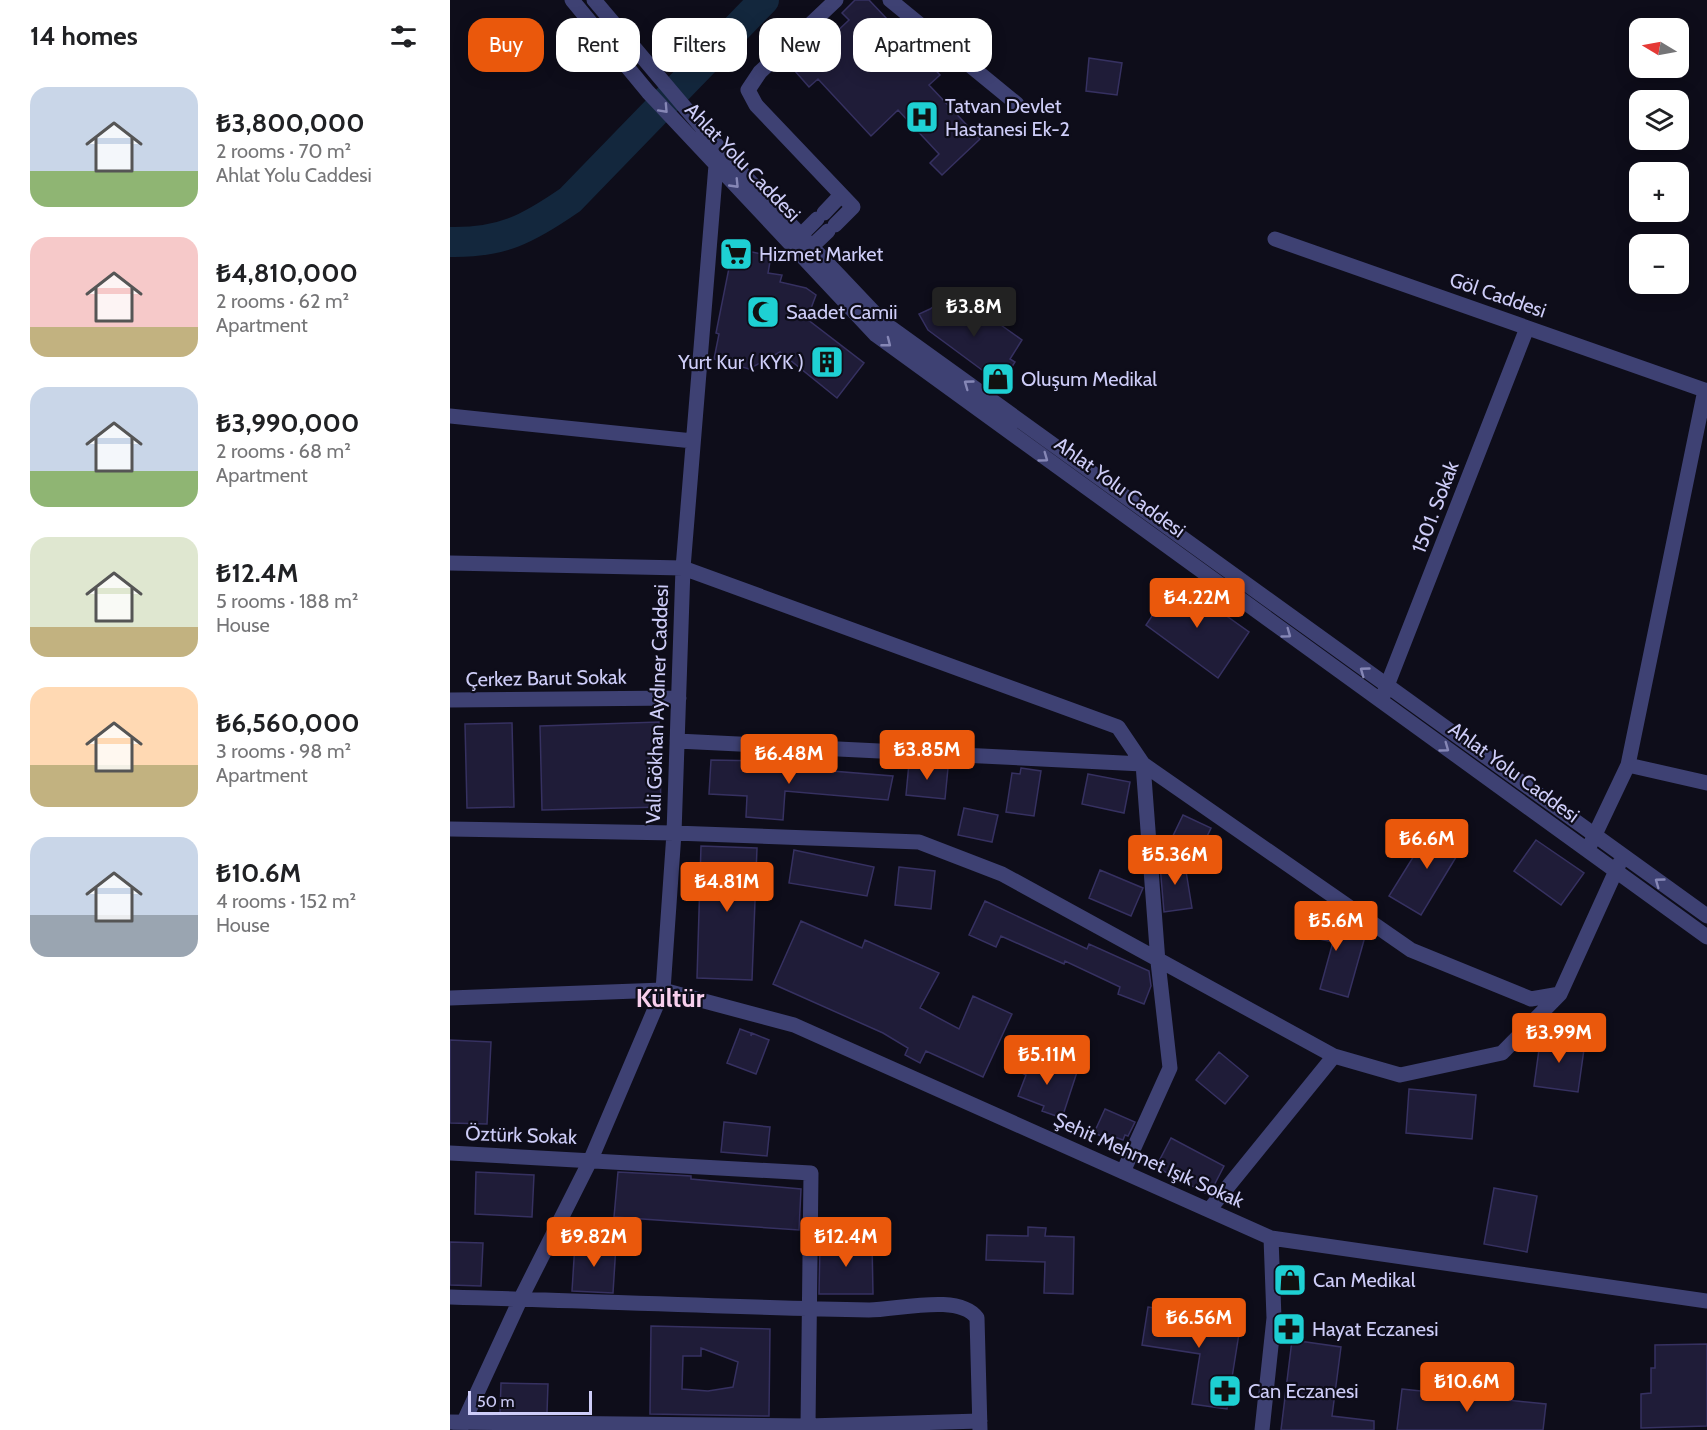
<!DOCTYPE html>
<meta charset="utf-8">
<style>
body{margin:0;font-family:Cabin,sans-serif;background:#f6f6f6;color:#202124;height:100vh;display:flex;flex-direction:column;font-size:22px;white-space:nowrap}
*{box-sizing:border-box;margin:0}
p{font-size:20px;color:#757577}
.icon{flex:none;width:33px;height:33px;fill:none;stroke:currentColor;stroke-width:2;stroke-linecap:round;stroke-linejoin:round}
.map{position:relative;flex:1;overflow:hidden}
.details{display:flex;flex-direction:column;background:#fff;width:450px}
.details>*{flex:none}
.hud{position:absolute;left:18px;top:18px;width:570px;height:54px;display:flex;gap:12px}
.needle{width:39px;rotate:280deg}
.fabs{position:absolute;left:1179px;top:18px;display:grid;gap:12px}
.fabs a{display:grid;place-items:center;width:60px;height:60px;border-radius:12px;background:#fff;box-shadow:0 3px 15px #0003;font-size:30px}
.scale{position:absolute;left:18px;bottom:15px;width:124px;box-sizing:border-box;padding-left:6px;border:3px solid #cecdf8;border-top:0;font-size:16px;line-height:21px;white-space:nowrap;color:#cecdf8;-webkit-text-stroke:4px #0e0d1a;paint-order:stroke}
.price{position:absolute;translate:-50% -51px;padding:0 14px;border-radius:6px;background:#ea580c;color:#fff;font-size:20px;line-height:39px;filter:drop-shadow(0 2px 3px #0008)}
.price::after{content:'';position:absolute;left:50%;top:36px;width:18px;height:14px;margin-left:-9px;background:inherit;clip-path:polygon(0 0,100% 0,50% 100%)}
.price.current{background:#222;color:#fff}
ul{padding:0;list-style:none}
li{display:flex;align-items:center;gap:18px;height:150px;padding:0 30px}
li span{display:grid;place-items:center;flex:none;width:168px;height:120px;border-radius:18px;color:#555}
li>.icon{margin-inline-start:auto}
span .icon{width:72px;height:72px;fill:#fffc;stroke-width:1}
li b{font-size:26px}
h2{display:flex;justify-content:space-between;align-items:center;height:72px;padding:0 30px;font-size:26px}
.tag{padding:0 21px;border-radius:18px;background:#fff;box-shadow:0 3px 15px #0003;font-size:21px;line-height:54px}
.tag.current{background:#ea580c;color:#fff}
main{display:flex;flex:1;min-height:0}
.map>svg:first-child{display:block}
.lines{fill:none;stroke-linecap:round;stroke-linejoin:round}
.river{stroke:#13273d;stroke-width:30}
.building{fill:#1f1c38;stroke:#363161;stroke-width:1.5;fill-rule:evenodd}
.path{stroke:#3c9d8f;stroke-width:3;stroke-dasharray:3 4.5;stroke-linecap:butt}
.minor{stroke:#3e4173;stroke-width:15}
.oneway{stroke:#8687b6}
.labels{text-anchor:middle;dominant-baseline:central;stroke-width:4.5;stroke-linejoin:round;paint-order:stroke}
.poi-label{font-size:20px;fill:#cecdf8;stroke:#0e0d1a;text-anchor:start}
.street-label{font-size:20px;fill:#cecdf8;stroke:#0e0d1a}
.district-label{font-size:26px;font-weight:bold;fill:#f8cfed;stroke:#0e0d1a}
</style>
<main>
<section class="details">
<h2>14 homes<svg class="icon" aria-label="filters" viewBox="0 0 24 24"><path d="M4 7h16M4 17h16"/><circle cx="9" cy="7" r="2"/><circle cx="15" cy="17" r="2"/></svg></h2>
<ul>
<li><span style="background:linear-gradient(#c9d6e8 70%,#8fb573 0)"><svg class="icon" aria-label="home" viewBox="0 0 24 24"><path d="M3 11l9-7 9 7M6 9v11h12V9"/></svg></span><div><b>₺3,800,000</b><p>2 rooms · 70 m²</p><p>Ahlat Yolu Caddesi</p></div></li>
<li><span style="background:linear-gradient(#f6c9c9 75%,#c2b280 0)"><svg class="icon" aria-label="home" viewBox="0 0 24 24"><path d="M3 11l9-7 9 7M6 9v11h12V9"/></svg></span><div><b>₺4,810,000</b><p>2 rooms · 62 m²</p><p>Apartment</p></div></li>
<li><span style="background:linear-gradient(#c9d6e8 70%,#8fb573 0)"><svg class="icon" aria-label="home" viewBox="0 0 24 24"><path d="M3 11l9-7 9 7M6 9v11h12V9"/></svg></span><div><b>₺3,990,000</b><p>2 rooms · 68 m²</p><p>Apartment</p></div></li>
<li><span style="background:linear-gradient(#dfe7d0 75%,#c2b280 0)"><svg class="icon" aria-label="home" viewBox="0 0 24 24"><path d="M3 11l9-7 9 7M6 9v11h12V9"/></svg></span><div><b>₺12.4M</b><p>5 rooms · 188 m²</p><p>House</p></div></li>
<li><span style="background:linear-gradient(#ffd9b3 65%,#c2b280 0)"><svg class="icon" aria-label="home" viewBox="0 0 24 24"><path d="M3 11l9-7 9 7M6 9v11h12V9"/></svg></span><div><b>₺6,560,000</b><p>3 rooms · 98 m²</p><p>Apartment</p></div></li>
<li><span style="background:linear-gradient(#c9d6e8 65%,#9aa5b1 0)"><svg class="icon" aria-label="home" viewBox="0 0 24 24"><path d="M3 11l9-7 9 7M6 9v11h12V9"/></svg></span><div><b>₺10.6M</b><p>4 rooms · 152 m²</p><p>House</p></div></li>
</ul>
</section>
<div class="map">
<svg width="1257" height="1430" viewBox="0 0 1257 1430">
<rect width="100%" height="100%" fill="#0e0d1a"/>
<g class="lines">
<path class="river" d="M0 242C52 243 78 229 120 200L314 0"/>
</g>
<path class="building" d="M405 0H419L490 75 479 85 530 139 492 175 480 163 489 154 448 110 421 136 368 79 359 87 345 71 399 20 392 13Z
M639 58 672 63 667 95 636 91Z
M283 248 321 256 318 273 332 275 330 282 356 288 366 295 357 319 414 363 387 398 330 352 299 369 264 359 269 334 266 333Z
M494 299 520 320 527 308 572 340 560 359 565 362 551 384 478 330 469 314 480 309Z
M726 580 799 632 768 678 696 625Z
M209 722 211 807 92 810 90 726Z
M62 723 64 807 17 808 15 724Z
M261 760 321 761 320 766 443 776 438 800 335 791 333 820 296 817 297 796 259 794Z
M459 763 498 768 495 799 456 795Z
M571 768 591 771 584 816 556 812 562 773 570 774Z
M638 774 680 782 674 813 632 804Z
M514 808 548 815 542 842 508 835Z
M733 815 761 828 749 853 721 840Z
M983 825 1014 844 971 915 939 896Z
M1086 840 1134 873 1111 905 1064 871Z
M251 846 307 848 302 980 247 978Z
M344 850 424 867 417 896 339 883Z
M734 859 742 908 714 912 710 865H714V862Z
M449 867 485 871 481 909 445 905Z
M650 870 693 888 681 916 639 898Z
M535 901 637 949 639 944 699 971 701 986 694 1004 668 994 670 987 615 961 614 964 551 936 546 947 519 935Z
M856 912 877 917 876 921 916 933 898 997 870 989 883 942 851 935Z
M351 921 412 948 415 940 489 973 470 1008 509 1029 523 996 562 1014 533 1077 476 1051 470 1063 455 1055 458 1048 433 1033 323 984Z
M290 1029 301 1033V1036L302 1033 319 1040 306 1074 277 1063Z
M1091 1035 1135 1042 1128 1092 1084 1086Z
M0 1040 41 1042 37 1124 0 1123Z
M769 1052 798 1076 775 1104 746 1080Z
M576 1057 607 1069 608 1066 627 1072 612 1118 592 1111 594 1106 568 1096 576 1075 570 1072Z
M959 1089 1026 1095 1022 1139 956 1133Z
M655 1109 685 1122 678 1136 675 1135 673 1140 662 1136 661 1140 644 1133Z
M274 1122 320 1127 317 1156 271 1152Z
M721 1138 774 1166 759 1195 706 1167Z
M26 1172 84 1175 82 1217 25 1214Z
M168 1172 241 1176V1179L351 1189 349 1230 164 1217Z
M1044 1188 1087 1196 1077 1252 1034 1244Z
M578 1227 596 1228 595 1236 624 1237 623 1294 594 1293 595 1262 536 1260 537 1235 578 1236Z
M0 1242 33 1243 31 1286 0 1285Z
M422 1242 423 1294H369L370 1243Z
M125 1243 166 1245 163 1293 122 1291Z
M698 1307 791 1321 777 1409 742 1404 750 1354 692 1345Z
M201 1326 320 1329 319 1416 200 1414ZM251 1348 288 1362 283 1387 258 1391 232 1389 233 1356H251Z
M842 1340 891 1347 882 1416 924 1421V1430H831Z
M1257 1344V1426L1191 1428V1394L1201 1393V1368H1205V1345Z
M51 1383 98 1384 97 1413H50Z
M952 1389 1096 1404 1093 1430H947Z"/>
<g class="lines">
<path class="path" d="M274 248 279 249 276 264 280 265"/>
<path class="minor" d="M122 0 198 92 426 335 1257 937
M144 0 276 156 433 322 1257 916
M440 0 567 104
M374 213 391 195
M385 225 403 207 306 105 298 90 310 72 386 0
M825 239 1257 391
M344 242 367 219
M355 253 378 231
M0 416 243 441
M0 563 233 568 668 727 693 764 961 950 1081 999 1110 994
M933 696 1077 328
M0 700 229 698
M227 741 693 764 708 962 720 1068 673 1172
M1178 765 1257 783
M0 829 224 833 469 842 552 874 884 1056 950 1075 1052 1053 1110 994 1169 864
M1140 845 1178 765 1255 390
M0 998 213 990 344 1025 821 1238 1257 1301
M0 1153 361 1173 358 1426
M759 1210 884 1056
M0 1297C140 1301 279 1307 419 1310 448 1310 509 1293 527 1318L530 1430
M0 1422 358 1426 530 1421
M10 1430 70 1300 141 1159 213 990 224 833 233 568 266 165 270 161
M812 1430 824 1318 821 1238"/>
</g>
<defs><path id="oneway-chevron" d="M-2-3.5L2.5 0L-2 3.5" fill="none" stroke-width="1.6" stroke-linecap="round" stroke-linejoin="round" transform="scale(1.5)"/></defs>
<g class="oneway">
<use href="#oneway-chevron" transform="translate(214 109) rotate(47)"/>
<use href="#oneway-chevron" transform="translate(285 184) rotate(46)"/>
<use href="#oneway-chevron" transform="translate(437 343) rotate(38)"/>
<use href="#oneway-chevron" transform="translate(518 384) rotate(-144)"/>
<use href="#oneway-chevron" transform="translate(594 458) rotate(36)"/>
<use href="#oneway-chevron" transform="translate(837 634) rotate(36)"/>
<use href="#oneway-chevron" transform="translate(914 671) rotate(-144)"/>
<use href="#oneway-chevron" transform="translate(995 748) rotate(36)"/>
<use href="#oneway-chevron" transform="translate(1209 882) rotate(-144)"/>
</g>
<defs>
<g id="hospital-square" transform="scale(1.725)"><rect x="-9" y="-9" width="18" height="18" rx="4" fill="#1ed0d3" stroke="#0e0d1a"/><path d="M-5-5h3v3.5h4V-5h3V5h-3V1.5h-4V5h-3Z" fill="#111"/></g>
<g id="supermarket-square" transform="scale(1.725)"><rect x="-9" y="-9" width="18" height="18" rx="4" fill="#1ed0d3" stroke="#0e0d1a"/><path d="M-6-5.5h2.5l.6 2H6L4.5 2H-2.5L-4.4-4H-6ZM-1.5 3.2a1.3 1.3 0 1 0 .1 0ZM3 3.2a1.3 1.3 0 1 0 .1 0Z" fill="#111"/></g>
<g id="mosque-square" transform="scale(1.725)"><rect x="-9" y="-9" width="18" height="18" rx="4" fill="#1ed0d3" stroke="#0e0d1a"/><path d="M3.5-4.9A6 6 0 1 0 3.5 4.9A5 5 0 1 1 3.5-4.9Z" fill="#111"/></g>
<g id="building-square" transform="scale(1.725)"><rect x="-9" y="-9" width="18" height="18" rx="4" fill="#1ed0d3" stroke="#0e0d1a"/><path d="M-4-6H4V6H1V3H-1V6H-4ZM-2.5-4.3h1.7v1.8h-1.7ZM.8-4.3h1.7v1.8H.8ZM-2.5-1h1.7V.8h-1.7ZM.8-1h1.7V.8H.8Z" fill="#111"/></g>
<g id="shop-square" transform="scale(1.725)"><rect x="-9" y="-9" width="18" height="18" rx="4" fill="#1ed0d3" stroke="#0e0d1a"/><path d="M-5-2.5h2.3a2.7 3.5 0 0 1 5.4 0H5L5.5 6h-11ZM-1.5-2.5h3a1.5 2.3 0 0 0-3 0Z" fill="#111"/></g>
<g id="pharmacy-square" transform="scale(1.725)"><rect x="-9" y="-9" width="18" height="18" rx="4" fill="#1ed0d3" stroke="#0e0d1a"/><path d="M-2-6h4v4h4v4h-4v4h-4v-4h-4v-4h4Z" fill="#111"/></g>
</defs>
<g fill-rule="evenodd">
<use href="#hospital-square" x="472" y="117"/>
<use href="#supermarket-square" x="286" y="254"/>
<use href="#mosque-square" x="313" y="312"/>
<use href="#building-square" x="377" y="362"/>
<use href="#shop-square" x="548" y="379"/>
<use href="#shop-square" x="840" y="1280"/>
<use href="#pharmacy-square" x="839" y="1329"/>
<use href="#pharmacy-square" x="775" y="1391"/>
</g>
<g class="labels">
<g class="poi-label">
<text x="495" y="106">Tatvan Devlet<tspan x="495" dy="23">Hastanesi Ek-2</tspan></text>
<text x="309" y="254">Hizmet Market</text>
<text x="336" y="312">Saadet Camii</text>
<text x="354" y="362" text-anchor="end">Yurt Kur ( KYK )</text>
<text x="571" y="379">Oluşum Medikal</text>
<text x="863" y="1280">Can Medikal</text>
<text x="862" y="1329">Hayat Eczanesi</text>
<text x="798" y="1391">Can Eczanesi</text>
</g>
<g class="street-label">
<text transform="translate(293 162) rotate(46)">Ahlat Yolu Caddesi</text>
<text transform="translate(1048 295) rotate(19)">Göl Caddesi</text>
<text transform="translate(670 487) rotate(36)">Ahlat Yolu Caddesi</text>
<text transform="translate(985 507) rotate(-69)">1501. Sokak</text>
<text transform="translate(96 678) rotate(-1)">Çerkez Barut Sokak</text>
<text transform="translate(207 704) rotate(-88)">Vali Gökhan Aydıner Caddesi</text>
<text transform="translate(1064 772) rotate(36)">Ahlat Yolu Caddesi</text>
<text transform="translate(71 1135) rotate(2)">Öztürk Sokak</text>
<text transform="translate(699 1160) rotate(24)">Şehit Mehmet Işık Sokak</text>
</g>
<g class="district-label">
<text x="220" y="998">Kültür</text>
</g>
</g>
</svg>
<div class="fabs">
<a><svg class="needle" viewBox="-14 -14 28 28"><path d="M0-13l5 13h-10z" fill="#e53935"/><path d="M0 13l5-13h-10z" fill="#757577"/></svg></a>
<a><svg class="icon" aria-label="layers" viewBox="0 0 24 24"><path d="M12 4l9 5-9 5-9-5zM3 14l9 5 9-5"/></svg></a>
<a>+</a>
<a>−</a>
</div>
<div class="scale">50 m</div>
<b class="price current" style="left:524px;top:338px">₺3.8M</b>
<b class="price" style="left:747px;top:629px">₺4.22M</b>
<b class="price" style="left:477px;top:781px">₺3.85M</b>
<b class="price" style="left:339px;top:785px">₺6.48M</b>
<b class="price" style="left:977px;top:870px">₺6.6M</b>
<b class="price" style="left:725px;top:886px">₺5.36M</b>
<b class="price" style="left:277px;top:913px">₺4.81M</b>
<b class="price" style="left:886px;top:952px">₺5.6M</b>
<b class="price" style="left:1109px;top:1064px">₺3.99M</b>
<b class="price" style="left:597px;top:1086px">₺5.11M</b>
<b class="price" style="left:144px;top:1268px">₺9.82M</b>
<b class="price" style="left:396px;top:1268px">₺12.4M</b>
<b class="price" style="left:749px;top:1349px">₺6.56M</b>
<b class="price" style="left:1017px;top:1413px">₺10.6M</b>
<div class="hud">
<a class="tag current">Buy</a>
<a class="tag">Rent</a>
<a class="tag">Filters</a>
<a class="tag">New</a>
<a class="tag">Apartment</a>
</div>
</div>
</main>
